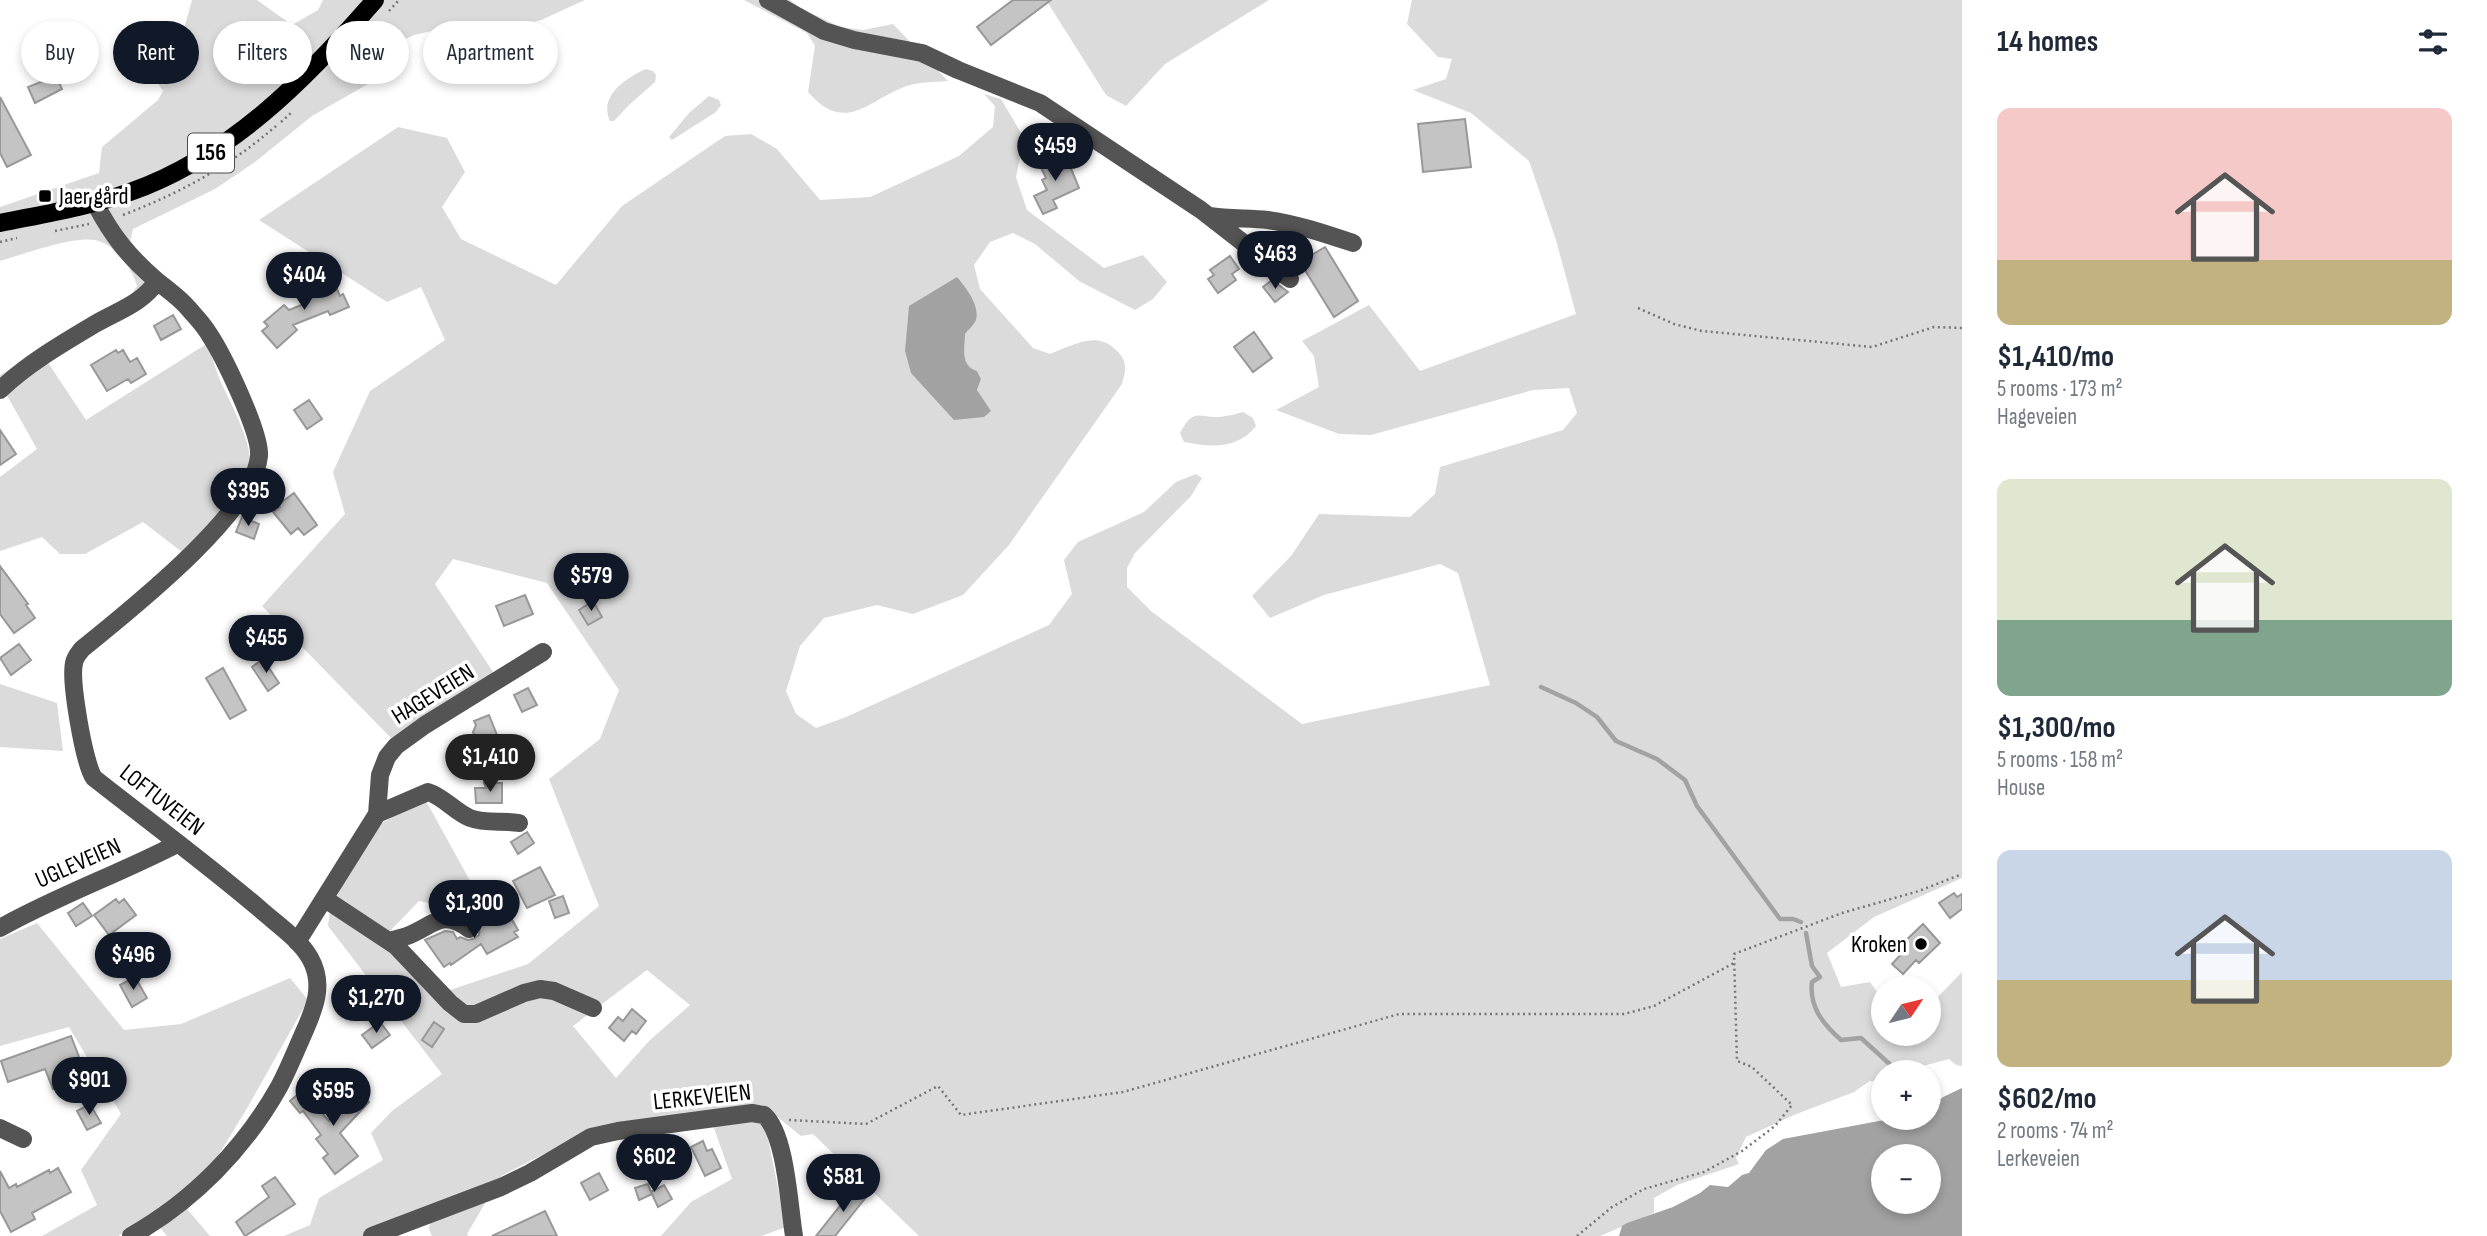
<!DOCTYPE html>
<meta charset="utf-8">
<style>
body{margin:0;font-family:"Sofia Sans Condensed",sans-serif;background:#f2f2f3;color:#1f2937;height:100vh;display:flex;flex-direction:column;font-size:26px;white-space:nowrap}
*{box-sizing:border-box;margin:0}
p{font-size:23px;color:#747a83}
.icon{flex:none;width:38px;height:38px;fill:none;stroke:currentColor;stroke-width:2;stroke-linecap:round;stroke-linejoin:round}
.map{position:relative;flex:1;overflow:hidden}
.drawer{display:flex;flex-direction:column;background:#fff;width:525px}
.drawer>*{flex:none}
.guide{position:absolute;left:21px;top:21px;width:665px;height:63px;display:flex;gap:14px}
.needle{width:46px;rotate:55deg}
.controls{position:absolute;left:1871px;top:976px;display:grid;gap:14px}
.controls a{display:grid;place-items:center;width:70px;height:70px;border-radius:50%;background:#fff;box-shadow:0 4px 10px #0003;font-size:35px}
.price{position:absolute;translate:-50% -60px;padding:0 16px;border-radius:24px;background:#111827;color:#fff;font-size:23px;line-height:46px;filter:drop-shadow(0 2px 4px #0008)}
.price::after{content:'';position:absolute;left:50%;top:42px;width:21px;height:16px;margin-left:-10px;background:inherit;clip-path:polygon(0 0,100% 0,50% 100%)}
.price.active{background:#222;color:#fff}
ul{padding:0;list-style:none}
li{display:grid;align-content:center;gap:14px;height:371px;padding:0 35px}
li span{display:grid;place-items:center;height:217px;border-radius:14px;color:#555}
li>.icon{margin-inline-start:auto}
span .icon{width:126px;height:126px;fill:#fffc;stroke-width:1}
li b{font-size:30px}
h2{display:flex;justify-content:space-between;align-items:center;height:84px;padding:0 35px;font-size:30px}
.tag{padding:0 24px;border-radius:32px;background:#fff;box-shadow:0 4px 10px #0003;font-size:24px;line-height:63px}
.tag.active{background:#111827;color:#fff}
main{display:flex;flex:1;min-height:0}
.map>svg:first-child{display:block}
.green{fill:#dbdbdb;fill-rule:evenodd}
.water{fill:#a2a2a2;fill-rule:evenodd}
.lines{fill:none;stroke-linecap:round;stroke-linejoin:round}
.stream{stroke:#a2a2a2;stroke-width:4.5}
.building{fill:#c4c4c4;stroke:#989898;stroke-width:2}
.path{stroke:#767676;stroke-width:2.5;stroke-dasharray:2 3.5;stroke-linecap:butt}
.minor{stroke:#545454;stroke-width:18}
.major{stroke:#000;stroke-width:18}
.poi-dot{fill:#000;stroke:#fff;stroke-width:2.5}
.labels{text-anchor:middle;dominant-baseline:central;stroke-width:7;stroke-linejoin:round;paint-order:stroke}
.shield{fill:#fff;stroke:#4c4c4c;stroke-width:2}
.shield-label{font-size:23px;font-weight:bold;fill:#000}
.poi-label{font-size:24px;fill:#000;stroke:#fff;text-anchor:start}
.street-label{font-size:24px;fill:#000;stroke:#fff}
</style>
<main>
<div class="map">
<svg width="1962" height="1236" viewBox="0 0 1962 1236">
<rect width="100%" height="100%" fill="#fff"/>
<path class="green" d="M192 0H257L292 25 318 10 323 0H585L541 20 520 26 463 24 414 35 397 43 387 57 380 77 312 116 255 162 215 189 133 229 130 242 152 266 173 282 128 300 137 286C132 268 115 244 95 240 72 236 24 254 0 261V207L99 173 102 147 158 100 163 91 157 82 149 78 181 40Z
M744 0H790L799 7 840 27 863 30 893 24 948 81C936 82 921 82 910 85 870 97 847 137 808 92L815 46 807 33Z
M1046 0H1269L1165 64 1126 106 1106 95Z
M1412 0H1962V878L1874 917 1827 953 1841 987 1870 982 1883 1000V1034H1928L1929 1006 1962 972V1066L1956 1065 1949 1059 1923 1066 1914 1073H1883V1082L1870 1081 1854 1092 1794 1115 1746 1137 1736 1158 1739 1164 1677 1185 1654 1198V1213L1600 1236H919L813 1134 801 1136 775 1115 766 1129 786 1227 761 1236H661L691 1202 732 1179 709 1114 588 1131 501 1176 467 1234 468 1236H432L429 1229 432 1212 365 1236H284L310 1225 319 1198 383 1160 371 1133 392 1111 442 1074 328 926 330 909 375 827 425 799 485 908 472 911 419 901 392 929 391 946 450 990 528 964 599 906 549 779 600 739 619 690 547 583 453 559 435 584 495 675 391 738 262 606 345 514 333 472 370 391 445 340 421 287 387 302 259 220 398 127 447 138 465 172 442 207 461 239 556 285 622 206 725 136 751 134 777 149 820 200 870 197 959 156 993 127 995 106 984 94 1001 99 1024 138 1016 177 1027 210 1104 268 1143 255 1167 282 1153 299 1135 310 1079 281 1035 244 1013 233 990 242 974 265 980 289 1033 348 1050 354C1072 346 1096 330 1116 350 1128 361 1126 370 1122 384L1009 545 963 595 913 614 877 605 824 618 800 646 786 691 796 714 816 728 846 717 1049 625 1072 594 1064 560 1078 542 1144 512 1176 482 1196 474 1202 478 1191 496 1135 553 1127 568V587L1151 611 1302 724 1490 685 1458 573 1440 564 1324 595 1270 618 1252 596 1291 556 1319 514 1410 517 1435 494 1440 467 1563 430 1577 413 1569 388 1533 390 1371 435 1339 434 1276 410 1319 387 1314 356 1302 341 1369 305 1420 371 1576 314 1556 240 1529 161 1471 113 1413 90 1446 79 1452 59 1438 57 1407 24ZM909 306 975 322 965 334C965 349 960 366 977 371L981 379 977 390 981 399ZM647 970 690 1005 649 1041 616 1078 573 1026Z
M646 69 653 71 656 75 655 82 629 105 614 121H610C598 96 627 77 646 69Z
M709 96 719 100 721 105 716 112 672 140 669 137 689 113Z
M208 343C211 354 214 364 218 375 226 396 255 444 249 467 243 489 199 535 182 552L143 522 85 554H60L42 537 0 551V477L37 449 0 383V375L41 352 86 420Z
M1243 412 1253 418 1256 426C1237 450 1211 447 1184 442L1180 433C1194 407 1198 418 1220 417 1227 416 1236 414 1243 412Z
M0 684 57 703 63 751 0 747Z
M37 923 124 1030 181 1024 290 978 308 1000 249 1105 216 1159 182 1197 188 1210 210 1236H167L151 1217 118 1236H42L97 1205 81 1170 121 1114 69 1027 0 1046V939Z"/>
<path class="water" d="M957 277C966 288 980 305 976 320 974 325 968 330 965 334 965 349 960 366 977 371L981 379 977 390 991 411 984 417 954 420 911 373 905 351 909 306Z
M1962 1088V1236H1619L1622 1226 1627 1223 1673 1207 1700 1193 1710 1185 1728 1187 1742 1175 1749 1173 1766 1150 1783 1139 1895 1118H1928L1929 1109 1943 1097ZM1883 1157H1928V1202H1883Z"/>
<g class="lines">
<path class="stream" d="M1541 687 1576 703 1597 717 1616 741 1657 759 1685 780 1697 806 1780 919H1793L1801 922
M1806 933 1812 966 1820 977 1812 982C1809 1007 1823 1024 1841 1040L1861 1038 1894 1068 1897 1073"/>
</g>
<path class="building" d="M1013 0H1051L991 45 977 27Z
M56 76 62 89 35 103 28 87Z
M0 97 31 155 7 167 0 153Z
M1465 119 1471 167 1423 172 1418 124Z
M1054 153 1062 170 1070 166 1079 188 1053 200 1057 208 1043 214 1034 196 1047 190 1042 180 1046 178 1038 161Z
M1325 247 1358 301 1334 317 1300 262Z
M1230 256 1239 269 1232 274 1236 280 1218 293 1208 279 1214 275 1210 270Z
M333 280 340 296 343 294 349 307 330 315 328 311 293 325 297 330 277 348 262 331 268 326 264 322 284 305 289 310 309 302 304 292Z
M1272 280 1288 292 1275 302 1263 287Z
M173 315 181 329 161 340 154 326Z
M1254 332 1272 358 1253 372 1234 347Z
M116 350 118 353 123 350 130 362 137 358 146 374 131 383 128 379 107 391 91 365Z
M309 400 322 419 307 429 294 410Z
M0 430 16 454 0 465Z
M294 493 317 525 304 535 298 528 291 534 273 512 280 507 278 505Z
M242 517 259 524 254 539 236 532Z
M0 566 28 604 26 605 35 618 14 633 0 614Z
M525 595 533 614 504 626 496 606Z
M593 601 602 617 588 625 579 610Z
M19 644 31 660 11 675 0 658Z
M263 659 279 683 268 691 252 667Z
M223 668 246 710 230 719 206 678Z
M528 688 537 705 522 712 514 695Z
M489 715 501 745 495 747 501 762 479 771 471 752 479 749 473 732 476 725 474 721Z
M484 783H502V803H476L475 788H486Z
M527 832 534 843 518 854 511 842Z
M540 867 555 895 527 908 513 881Z
M1954 893 1957 897 1962 894V909L1950 918 1939 903Z
M563 896 569 913 555 918 549 901Z
M116 899 119 903 124 899 136 915 109 935 94 915Z
M83 903 92 916 76 926 68 913Z
M506 909 518 930 514 932 518 937 487 954 481 944 451 965 450 963 444 967 425 940 445 931 453 932 457 939 460 937 468 940 473 939 479 935 480 926Z
M1923 924 1940 943 1919 963 1916 960 1903 974 1892 964 1906 949 1901 945Z
M135 977 147 998 132 1007 120 985Z
M632 1009 646 1021 636 1034 632 1031 624 1041 609 1028 618 1017 623 1021Z
M380 1022 390 1035 372 1048 362 1035Z
M434 1022 444 1029 432 1047 422 1040Z
M71 1036 79 1057 67 1061 76 1086 58 1092 57 1088 53 1089 45 1069 8 1082 1 1061Z
M302 1091 329 1121 357 1091 369 1102 340 1133 358 1156 335 1174 323 1158 328 1154 316 1139 321 1135 303 1111 300 1113 290 1101Z
M90 1104 101 1123 87 1130 77 1111Z
M703 1141 707 1151 712 1149 721 1168 705 1176 691 1147Z
M58 1168 71 1192 32 1213 35 1219 11 1232 0 1211V1171L9 1188 16 1184 17 1187 49 1170 50 1173Z
M599 1173 608 1190 590 1200 581 1183Z
M275 1177 295 1204 245 1236 236 1222 269 1197 262 1186Z
M648 1184 651 1192 664 1185 672 1199 658 1207 652 1194 639 1200 635 1188Z
M855 1187 867 1196 835 1236H816Z
M545 1211 557 1236H492Z"/>
<g class="lines">
<path class="path" d="M389 11 399 0
M281 122 292 112
M123 215C180 193 230 166 276 126
M55 231 89 224
M0 242 17 238
M1638 308 1674 324 1702 331 1872 347 1934 327 1962 328
M789 1120 866 1124 938 1086 961 1115 1123 1092 1399 1014H1624L1654 1006 1734 963
M1577 1236 1612 1207 1644 1189 1704 1172 1742 1151 1775 1126 1792 1105 1752 1067 1737 1061 1734 954 1842 913 1919 891 1962 874"/>
<path class="minor" d="M768 0 824 31 854 40 922 53 958 70 1040 103 1201 210 1290 279
M95 203C112 236 129 257 157 281 168 290 180 298 189 309 196 317 204 325 209 334 223 355 261 433 259 456 254 513 126 613 82 649 79 653 75 657 74 663 70 681 84 764 94 778 150 822 207 864 261 910 278 925 299 939 310 958 326 986 313 1012 301 1039 294 1055 287 1072 279 1087 244 1149 193 1201 131 1236
M1209 216C1229 219 1248 218 1268 220 1297 224 1326 234 1353 243
M0 390C27 364 63 343 95 324 117 311 142 304 157 281
M377 814 428 792C444 797 455 812 470 818 485 824 504 820 519 823
M325 899 396 946 450 1003 464 1014H476L524 993 540 989 554 991 593 1008
M0 928C57 896 119 874 177 844
M390 941C396 939 401 938 407 936 433 926 442 908 469 929
M297 942 377 814 380 775 387 757 396 746 425 725 543 652
M0 1128 23 1139
M372 1236 501 1187 530 1173 591 1137 618 1131 752 1113 764 1115C786 1134 789 1206 794 1236"/>
<path class="major" d="M0 223C44 214 88 207 130 192 230 157 307 78 375 0"/>
</g>
<g class="poi-dot">
<rect x="38" y="189" width="14" height="14" rx="3.5"/>
<circle cx="1921" cy="944" r="7"/>
</g>
<g class="labels">
<rect class="shield" x="188" y="133.5" width="46" height="39" rx="5"/>
<g class="shield-label">
<text x="211" y="153">156</text>
</g>
<g class="poi-label">
<text x="59" y="196">Jaer gård</text>
<text x="1907" y="944" text-anchor="end">Kroken</text>
</g>
<g class="street-label">
<text transform="translate(433 694) rotate(-32)">HAGEVEIEN</text>
<text transform="translate(162 800) rotate(38)">LOFTUVEIEN</text>
<text transform="translate(78 863) rotate(-24)">UGLEVEIEN</text>
<text transform="translate(702 1097) rotate(-6)">LERKEVEIEN</text>
</g>
</g>
</svg>
<div class="controls">
<a><svg class="needle" viewBox="-14 -14 28 28"><path d="M0-13l5 13h-10z" fill="#e53935"/><path d="M0 13l5-13h-10z" fill="#747a83"/></svg></a>
<a>+</a>
<a>−</a>
</div>
<b class="price" style="left:1055px;top:183px">$459</b>
<b class="price" style="left:1275px;top:291px">$463</b>
<b class="price" style="left:304px;top:312px">$404</b>
<b class="price" style="left:248px;top:528px">$395</b>
<b class="price" style="left:591px;top:613px">$579</b>
<b class="price" style="left:266px;top:675px">$455</b>
<b class="price active" style="left:490px;top:794px">$1,410</b>
<b class="price" style="left:474px;top:940px">$1,300</b>
<b class="price" style="left:133px;top:992px">$496</b>
<b class="price" style="left:376px;top:1035px">$1,270</b>
<b class="price" style="left:89px;top:1117px">$901</b>
<b class="price" style="left:333px;top:1128px">$595</b>
<b class="price" style="left:654px;top:1194px">$602</b>
<b class="price" style="left:843px;top:1214px">$581</b>
<div class="guide">
<a class="tag">Buy</a>
<a class="tag active">Rent</a>
<a class="tag">Filters</a>
<a class="tag">New</a>
<a class="tag">Apartment</a>
</div>
</div>
<section class="drawer">
<h2>14 homes<svg class="icon" aria-label="filters" viewBox="0 0 24 24"><path d="M4 7h16M4 17h16"/><circle cx="9" cy="7" r="2"/><circle cx="15" cy="17" r="2"/></svg></h2>
<ul>
<li><span style="background:linear-gradient(#f6c9c9 70%,#c2b280 0)"><svg class="icon" aria-label="home" viewBox="0 0 24 24"><path d="M3 11l9-7 9 7M6 9v11h12V9"/></svg></span><div><b>$1,410/mo</b><p>5 rooms · 173 m²</p><p>Hageveien</p></div></li>
<li><span style="background:linear-gradient(#dfe7d0 65%,#7fa58c 0)"><svg class="icon" aria-label="home" viewBox="0 0 24 24"><path d="M3 11l9-7 9 7M6 9v11h12V9"/></svg></span><div><b>$1,300/mo</b><p>5 rooms · 158 m²</p><p>House</p></div></li>
<li><span style="background:linear-gradient(#c9d6e8 60%,#c2b280 0)"><svg class="icon" aria-label="home" viewBox="0 0 24 24"><path d="M3 11l9-7 9 7M6 9v11h12V9"/></svg></span><div><b>$602/mo</b><p>2 rooms · 74 m²</p><p>Lerkeveien</p></div></li>
</ul>
</section>
</main>
